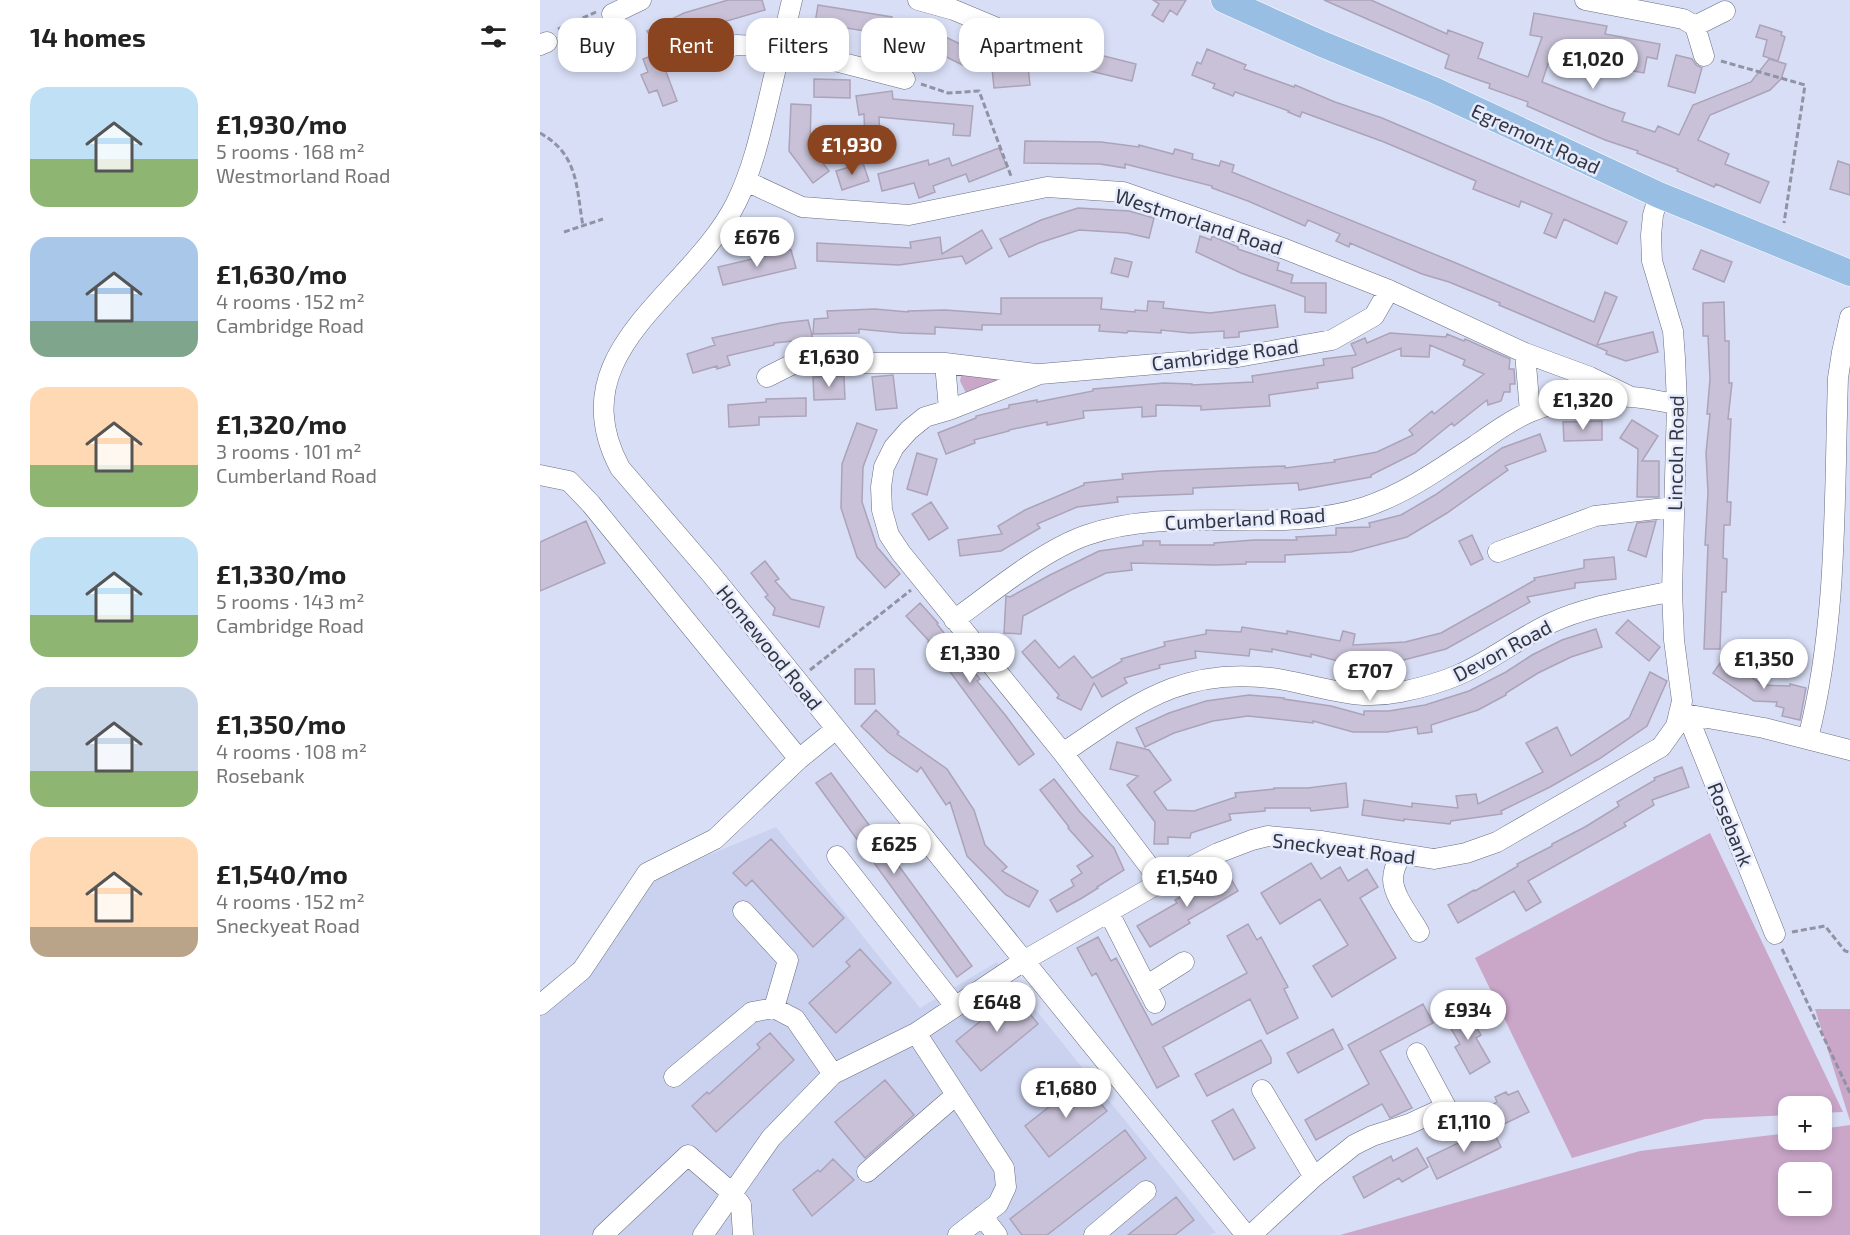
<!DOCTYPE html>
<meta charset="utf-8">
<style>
body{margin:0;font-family:"Exo 2",sans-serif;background:#f2f2f2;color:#222;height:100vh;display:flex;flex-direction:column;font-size:22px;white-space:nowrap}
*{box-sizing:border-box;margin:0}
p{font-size:20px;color:#767676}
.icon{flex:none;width:33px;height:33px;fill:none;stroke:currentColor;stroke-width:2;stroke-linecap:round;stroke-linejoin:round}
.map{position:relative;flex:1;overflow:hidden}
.panel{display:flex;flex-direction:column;background:#fff;width:540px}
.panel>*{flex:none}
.guide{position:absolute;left:18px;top:18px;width:570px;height:54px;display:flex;gap:12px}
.tools{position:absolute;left:1238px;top:1096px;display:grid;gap:12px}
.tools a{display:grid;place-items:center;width:54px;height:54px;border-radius:12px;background:#fff;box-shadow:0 3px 9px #0003;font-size:30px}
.price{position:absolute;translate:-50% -51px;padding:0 14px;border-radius:21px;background:#fff;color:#222;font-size:20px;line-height:39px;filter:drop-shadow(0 2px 3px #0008)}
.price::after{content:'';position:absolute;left:50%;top:36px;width:18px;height:14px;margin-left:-9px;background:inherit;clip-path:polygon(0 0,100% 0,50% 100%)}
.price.current{background:#8a441f;color:#fff}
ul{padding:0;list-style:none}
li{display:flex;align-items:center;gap:18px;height:150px;padding:0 30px}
li span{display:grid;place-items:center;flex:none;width:168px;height:120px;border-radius:18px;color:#555}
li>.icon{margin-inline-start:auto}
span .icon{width:72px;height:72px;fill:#fffc;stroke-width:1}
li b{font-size:26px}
h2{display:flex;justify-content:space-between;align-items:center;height:72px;padding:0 30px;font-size:26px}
.tag{padding:0 21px;border-radius:18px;background:#fff;box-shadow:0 3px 9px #0003;font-size:21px;line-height:54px}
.tag.current{background:#8a441f;color:#fff}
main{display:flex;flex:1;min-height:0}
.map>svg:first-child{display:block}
.built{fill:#cad2f0}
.green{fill:#caa6c9;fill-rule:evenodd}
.building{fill:#c8c1d7;stroke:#aba3b9;stroke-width:1.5}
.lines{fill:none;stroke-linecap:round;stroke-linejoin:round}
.minor-casing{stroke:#686d82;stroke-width:21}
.major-casing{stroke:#fff;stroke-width:27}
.path{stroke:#8f93a4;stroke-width:3;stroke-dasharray:6 3;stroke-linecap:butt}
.minor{stroke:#fff;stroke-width:20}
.major{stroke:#98bfe3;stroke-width:26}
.labels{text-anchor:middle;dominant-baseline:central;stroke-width:5;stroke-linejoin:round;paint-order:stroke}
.street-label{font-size:20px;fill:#34363f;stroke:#e6ebfe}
</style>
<main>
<section class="panel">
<h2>14 homes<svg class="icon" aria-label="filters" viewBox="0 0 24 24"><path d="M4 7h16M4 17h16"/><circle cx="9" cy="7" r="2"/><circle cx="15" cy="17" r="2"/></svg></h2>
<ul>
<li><span style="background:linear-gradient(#bfe0f5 60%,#8fb573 0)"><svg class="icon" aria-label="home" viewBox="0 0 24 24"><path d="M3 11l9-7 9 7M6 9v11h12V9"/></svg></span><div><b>£1,930/mo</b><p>5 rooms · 168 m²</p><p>Westmorland Road</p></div></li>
<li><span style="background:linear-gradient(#a9c7e8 70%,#7fa58c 0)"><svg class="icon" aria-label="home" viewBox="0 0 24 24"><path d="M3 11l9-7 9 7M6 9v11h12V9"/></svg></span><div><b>£1,630/mo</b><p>4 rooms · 152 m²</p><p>Cambridge Road</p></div></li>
<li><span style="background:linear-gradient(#ffd9b3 65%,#8fb573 0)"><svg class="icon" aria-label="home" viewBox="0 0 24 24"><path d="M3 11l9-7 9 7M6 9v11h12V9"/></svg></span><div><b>£1,320/mo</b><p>3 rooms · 101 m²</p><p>Cumberland Road</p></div></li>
<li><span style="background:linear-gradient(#bfe0f5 65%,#8fb573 0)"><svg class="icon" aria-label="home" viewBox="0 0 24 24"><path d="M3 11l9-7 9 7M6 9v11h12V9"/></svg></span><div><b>£1,330/mo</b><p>5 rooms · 143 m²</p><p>Cambridge Road</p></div></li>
<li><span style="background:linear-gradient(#c9d6e8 70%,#8fb573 0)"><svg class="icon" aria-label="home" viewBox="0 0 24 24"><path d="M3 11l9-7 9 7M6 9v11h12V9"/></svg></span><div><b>£1,350/mo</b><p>4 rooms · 108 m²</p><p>Rosebank</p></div></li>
<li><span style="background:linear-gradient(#ffd9b3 75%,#b9a48a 0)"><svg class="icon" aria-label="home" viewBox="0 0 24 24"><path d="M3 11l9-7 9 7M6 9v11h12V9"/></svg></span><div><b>£1,540/mo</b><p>4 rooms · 152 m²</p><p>Sneckyeat Road</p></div></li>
</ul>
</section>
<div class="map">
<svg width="1310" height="1235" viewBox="0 0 1310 1235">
<rect width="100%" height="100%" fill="#d8def5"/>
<path class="built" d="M236 827 380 1008 457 962 676 1233 668 1235H0V992L77 939 81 892Z"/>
<path class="green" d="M422 372 474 377 426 393 420 381Z
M1170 833 1303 1112 1281 1113V1107H1248V1115L1165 1119 1032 1158 935 958Z
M1275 1009H1310V1121Z
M1310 1125V1235H800L1100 1151 1248 1133V1140H1281V1129ZM1248 1173H1281V1206H1248Z"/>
<path class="building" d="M188 0H222L225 10 155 30 154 28 116 47 107 31 144 13Z
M613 0H646L637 15 630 10 623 22 612 15 619 4Z
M784 0H831L907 34 908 30 943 43 938 58 988 77 1002 37 990 35 994 13 1067 26 1065 34 1120 44 1117 59 1107 57 1104 73 1042 62 1044 58 1012 52 1002 82 1070 108 1085 113 1082 121 1115 132 1118 126 1139 135 1153 105 1211 82 1229 59 1246 64 1241 79 1230 90 1170 115 1158 140 1189 154 1185 164 1229 182 1220 203 1176 184 1174 187 1137 171 1138 169 1097 153 1098 151 1065 140 987 106 988 102 949 88 950 84 905 68 909 55Z
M278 5 352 17V19L391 30 439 53V58L433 70 400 54 402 52 355 39 356 36 275 23Z
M62 21 75 29 66 43 68 45 52 66 32 51 49 29 55 34Z
M1220 25 1242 32 1241 35 1245 37 1238 61 1223 56 1227 40 1216 37Z
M512 43 596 64 592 81 508 61Z
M667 49 706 65 704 69 754 87 755 85 795 102 842 118 1087 222 1077 244 1024 219 1016 238 1004 233 1012 214 981 201 979 207 933 189 936 181 844 142 762 112 760 117 748 112 749 111 695 92 693 96 673 88 675 84 652 75 657 62 661 64Z
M119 53 137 101 123 106 117 90 109 93 101 75 108 72 103 59Z
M1136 55 1152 59 1156 65 1162 68 1155 93 1128 86Z
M488 66 490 85 454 88 452 68Z
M274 79 310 80V98L274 97Z
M352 91 353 99 433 106 430 136 413 135 414 124 339 117 340 141H325L324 114 319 115 316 96Z
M251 104 271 105 270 146 289 171 273 183 249 151Z
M485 141 561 142 599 147V145L633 154 635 149 653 154 652 159 679 166 681 161 694 165 692 172 916 263 1054 322 1065 292 1077 297 1057 345 1113 332 1118 352 1086 361 1066 354 1067 351 985 316 959 305 960 303 909 282 882 274 810 243 809 247 796 241 800 234 768 220 765 226 708 201 672 188V186L585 164V168L560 164 484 163Z
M459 148 467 167 429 182 426 174 393 186 395 192 379 198 374 183 342 191 338 174 388 160 389 165 409 158 412 166Z
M1298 161 1310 165V195L1290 189Z
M323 163 329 181 302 190 296 171Z
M538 208 589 211 614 218 609 238 587 233 539 230 499 243 469 257 460 239 501 220Z
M442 230 452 248 426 264 422 256 359 265 277 261V243L371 248 370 242 400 237 402 254Z
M660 236 671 240 672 236 698 247V249L739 263 737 270 753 275 751 283H786V313L765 312V297L701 273 656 252Z
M251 250 256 268 183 285 178 267Z
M1161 250 1192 262 1184 282 1153 269Z
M575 258 592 262 588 277 571 273Z
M461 298H562L561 309 595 312V310L607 311 608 301 624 302 623 308 670 313 735 305 738 327 699 332V337L684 338V331L650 333 621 330V333L588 331 587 333 559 331 560 325H442V330L395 327V334L361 333 319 329V333L273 334 274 319 288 318 287 311 335 309 368 312V311L405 310 461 314Z
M1184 302 1185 341H1189V383H1192L1188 419H1191L1187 502H1191L1190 525H1184L1183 558 1187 559 1186 592H1182L1180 649H1164L1168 545H1165L1168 493 1166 453 1170 414H1167L1170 379 1168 336H1163V303Z
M268 320 273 339 234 343V345L187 356 190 365 177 369V366L153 373 147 354 175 345 172 338 241 323Z
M850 333 906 337 907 334 924 341 925 339 970 359 969 369H974L975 384H970V392H964L961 401 948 405 947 400 914 426 912 423 875 453 831 475V477L759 490 758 483 653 488V494L577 497 578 502 537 507 497 524 500 528 461 551 420 556 418 540 462 534 458 526 485 510 544 485V483L583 479 582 474 621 471 745 466V468L795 462 794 460 837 452 873 435 869 430 892 411 894 414 944 374 923 365 925 360 890 345 889 357 861 356V348L812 368 813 378 777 383 778 388 729 395 730 406 661 410V406L616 405V416L602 417V407L543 411 544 418 507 425V422L469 430V431L434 440 435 443 406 454 398 433 436 418V416L469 408V405L497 400V402L553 391V389L624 383 652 384V385L713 382 712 376 784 365 783 359 816 355 811 344 825 338 827 343Z
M353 375 357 408 336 410 332 377Z
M304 376 305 399 274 400 273 377Z
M266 398V416L219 417V425L189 427 188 405 226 402V399Z
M1092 420 1118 436 1102 461H1119V497H1097L1098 449 1080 438Z
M1062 421V440L1024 441 1023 422Z
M317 423 337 430 323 467 322 502 337 547 360 574 345 588 317 557 301 508 302 464Z
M1000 434 1006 451 965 466 968 470 907 513 867 537 811 552 745 555V562H706V564L675 565 591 563 592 570 566 573 531 590 483 616 481 634 464 633 466 596 470 597 510 575 559 551 603 545V541H620V545H674V543L714 540H757L756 537 796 535V528L830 527 829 523 861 515 895 495 962 448Z
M377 453 397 459 387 495 367 489Z
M391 502 408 528 389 540 372 514Z
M46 521 65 563 0 591V542Z
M1116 521 1106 557 1088 550 1097 523Z
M932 535 943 559 931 565 919 541Z
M1074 557 1076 579 1035 583V588L987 597 990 602 906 649 848 664 817 666 771 654V657L732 649V652L710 649 709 656 655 651 656 658 619 665 620 668 584 678 587 683 562 697 554 683 541 710 517 698 519 695 482 652 495 640 519 668 534 656 552 678 582 661 581 659 625 646 624 642 666 634V630L701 632 702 627 747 634V631L800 641 803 631 815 634 813 645 865 642 901 633 995 580 994 578 1044 568V560Z
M225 561 239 579 235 581 251 599 284 607 279 627 233 615 235 608 225 597 228 595 211 573Z
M380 603 398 623 397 624 440 679 437 681 466 716 494 754 479 765 388 642 389 641 366 616Z
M1088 620 1120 647 1109 661 1076 633Z
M1056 629 1062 647 1031 657 998 673 966 693V695L938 710 891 725 892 732 878 734 877 727 847 732H813L773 721V723L708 716 673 721 634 733 605 747 596 728 629 713 666 701 709 695 744 698V699L791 706 824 715V711H849L885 705 929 691 966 672 992 655 1022 640Z
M1183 659 1223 685 1250 686V684L1266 688 1260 720 1242 716 1244 708 1236 706 1237 702 1214 701 1173 673Z
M315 669H334L335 704H315Z
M1110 672 1127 681 1107 726 1059 759 1010 787 961 811 962 814 911 821 910 824 864 819V821L822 815 824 800 872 807V803L918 808 916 796 936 794 938 804 1003 772 986 743 1017 727 1031 756 1089 718Z
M336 710 359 732 357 734 407 769 434 810 445 845 467 867 462 871 498 891 489 907 466 895 427 856 410 802 406 805 381 767 377 772 348 752 321 726Z
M577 742 609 750 631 780 614 792 627 810 654 811 696 797 695 793 734 789V788H768L806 783 808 807 771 811 770 808H725V811L689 814 691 820 651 833 650 838 628 837V844H614L615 822 587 785 598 776 570 769Z
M1142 767 1149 787 1112 800 1114 805 1084 823 1086 826 988 881 1001 902 986 911 974 891 918 923 908 905 934 890 935 891 978 866 977 864 1012 846V844L1045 827 1079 806 1077 802 1115 780 1114 778Z
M291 773 432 966 417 977 276 783Z
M514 779 540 812 574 848 584 870 557 887 558 888 542 898 517 912 510 900 534 886 531 880 542 873 537 866 553 856 528 828 529 827 500 790Z
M231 839 304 918 273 947 212 880 206 886 193 873Z
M771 863 781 879 800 867 808 881 827 869 838 887 820 898 856 958 792 997 773 966 808 945 780 899 740 924 721 893Z
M686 870 698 891 648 920 650 923 610 947 597 926 637 903 635 900Z
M708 924 717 940 721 937 748 987 744 989 758 1018 727 1034 710 999 623 1047 639 1076 617 1088 556 973 552 976 537 948 558 937 571 961 576 958 612 1025 707 973 687 936Z
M320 949 351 983 296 1033 269 1003 310 966 306 962Z
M474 994 498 1024 441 1071 416 1041Z
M883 1004 893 1023 840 1051 872 1108 850 1118 842 1104 776 1140 765 1120 829 1084 808 1045Z
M926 1009 941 1035 936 1038 950 1062 930 1074 915 1047 920 1044 906 1020Z
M793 1029 803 1049 758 1073 747 1053Z
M230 1033 254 1060 176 1132 152 1106 167 1092 169 1094 220 1048 217 1044Z
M721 1040 731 1058V1063L667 1096 655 1074Z
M345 1080 374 1115 325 1158 295 1122Z
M542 1081 567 1111 509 1157 485 1126Z
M978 1091 989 1112 960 1126 950 1106 957 1102 955 1097 966 1092 968 1095Z
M693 1109 715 1148 694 1160 672 1121Z
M951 1127 961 1147 958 1149 897 1179 887 1158Z
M585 1130 606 1158 507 1235H482L470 1219Z
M877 1148 888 1167 862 1182 859 1178 824 1198 813 1177 851 1156 853 1161Z
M293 1159 314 1180 272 1216 253 1190 278 1170 280 1172Z
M636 1197 654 1220 635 1235H588Z"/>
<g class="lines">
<g class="minor-casing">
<path id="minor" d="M252 0C244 34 236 68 228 102 220 136 212 170 197 201 152 294 17 350 80 468L171 574 706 1235
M378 0 414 10 474 35
M1045 0 1143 19 1155 26 1164 56
M72 14 101 0
M1155 26 1185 11
M0 45 7 42
M142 60 196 45 241 47 365 79
M206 181 262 207 369 215 507 187 583 192 745 249 849 290 985 353 1050 377 1091 397
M985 353 990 412
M405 363 409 410
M227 377 255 363H405L496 374
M0 475 29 481 51 504 259 759 175 839 107 873 42 970 0 1005
M958 552 1055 516 1134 507
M414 620C453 592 503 550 547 535 637 504 736 536 825 507 865 494 901 468 936 445 953 433 971 420 990 412 1020 399 1060 394 1092 397 1107 398 1122 402 1137 404
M1139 713 1224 728 1310 750
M1147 714 1235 934
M1268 738C1298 622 1294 498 1298 378L1302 352 1310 317
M523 753C598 702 647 663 744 680 787 688 817 701 861 692 880 688 900 683 918 675 951 661 980 637 1013 622 1050 605 1093 600 1132 591
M259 759 296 729
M861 855C857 862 853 870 853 879 853 896 871 917 879 932
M297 856 415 1006
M621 882 523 753 361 553 349 535 342 510 341 487 344 467 354 447 369 430 385 417 409 410 500 374 698 357 792 340 834 316 849 290
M203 911 248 960 234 1008
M569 913 615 1003
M606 986 644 962
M376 1033 464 1168 466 1187 458 1204 418 1235
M134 1077 212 1012 234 1008 255 1019 293 1074
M722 1090 774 1177
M327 1172 416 1095
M442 1216 457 1235
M63 1235 148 1155 192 1193 201 1205 203 1235
M163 1235 231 1138 293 1074 376 1033 485 960 621 882 678 853 712 840 728 836 782 841 894 859 926 853 957 842 1121 747 1136 726 1142 701 1134 640 1132 591 1137 404 1135 358 1133 331 1112 261 1111 235 1113 215 1119 195
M554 1235 606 1191
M711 1235 774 1177 814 1145 832 1136 869 1124 906 1107 877 1053"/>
</g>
<g class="major-casing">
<path id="major" d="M684 0 782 44 894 90 1119 195 1310 273"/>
</g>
<path class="path" d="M18 29 56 12
M1181 61 1265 85 1244 223
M381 84 408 93 439 91 471 176
M0 133C39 155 36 187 43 226
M24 232 63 219
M270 670 371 590
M1252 932 1285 926 1305 951 1310 952
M1242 949 1310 1093"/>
<use href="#minor" class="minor"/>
<use href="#major" class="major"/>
</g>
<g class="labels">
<g class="street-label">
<text transform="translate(996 138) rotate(25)">Egremont Road</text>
<text transform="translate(659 221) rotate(18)">Westmorland Road</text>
<text transform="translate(685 354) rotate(-7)">Cambridge Road</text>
<text transform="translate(1135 453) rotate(-89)">Lincoln Road</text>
<text transform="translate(705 518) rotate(-3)">Cumberland Road</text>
<text transform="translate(230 647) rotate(51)">Homewood Road</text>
<text transform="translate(962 650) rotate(-28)">Devon Road</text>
<text transform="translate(1191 824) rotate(68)">Rosebank</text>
<text transform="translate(804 848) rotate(7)">Sneckyeat Road</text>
</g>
</g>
</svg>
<div class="tools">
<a>+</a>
<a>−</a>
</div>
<b class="price" style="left:1053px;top:90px">£1,020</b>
<b class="price current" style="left:312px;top:176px">£1,930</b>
<b class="price" style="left:217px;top:268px">£676</b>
<b class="price" style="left:289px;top:388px">£1,630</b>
<b class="price" style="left:1043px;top:431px">£1,320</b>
<b class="price" style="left:430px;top:684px">£1,330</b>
<b class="price" style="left:1224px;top:690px">£1,350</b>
<b class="price" style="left:830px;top:702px">£707</b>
<b class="price" style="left:354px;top:875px">£625</b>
<b class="price" style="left:647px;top:908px">£1,540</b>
<b class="price" style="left:457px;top:1033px">£648</b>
<b class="price" style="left:928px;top:1041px">£934</b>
<b class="price" style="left:526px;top:1119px">£1,680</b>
<b class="price" style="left:924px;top:1153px">£1,110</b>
<div class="guide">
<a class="tag">Buy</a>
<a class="tag current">Rent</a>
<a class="tag">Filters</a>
<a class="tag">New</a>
<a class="tag">Apartment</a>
</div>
</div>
</main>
